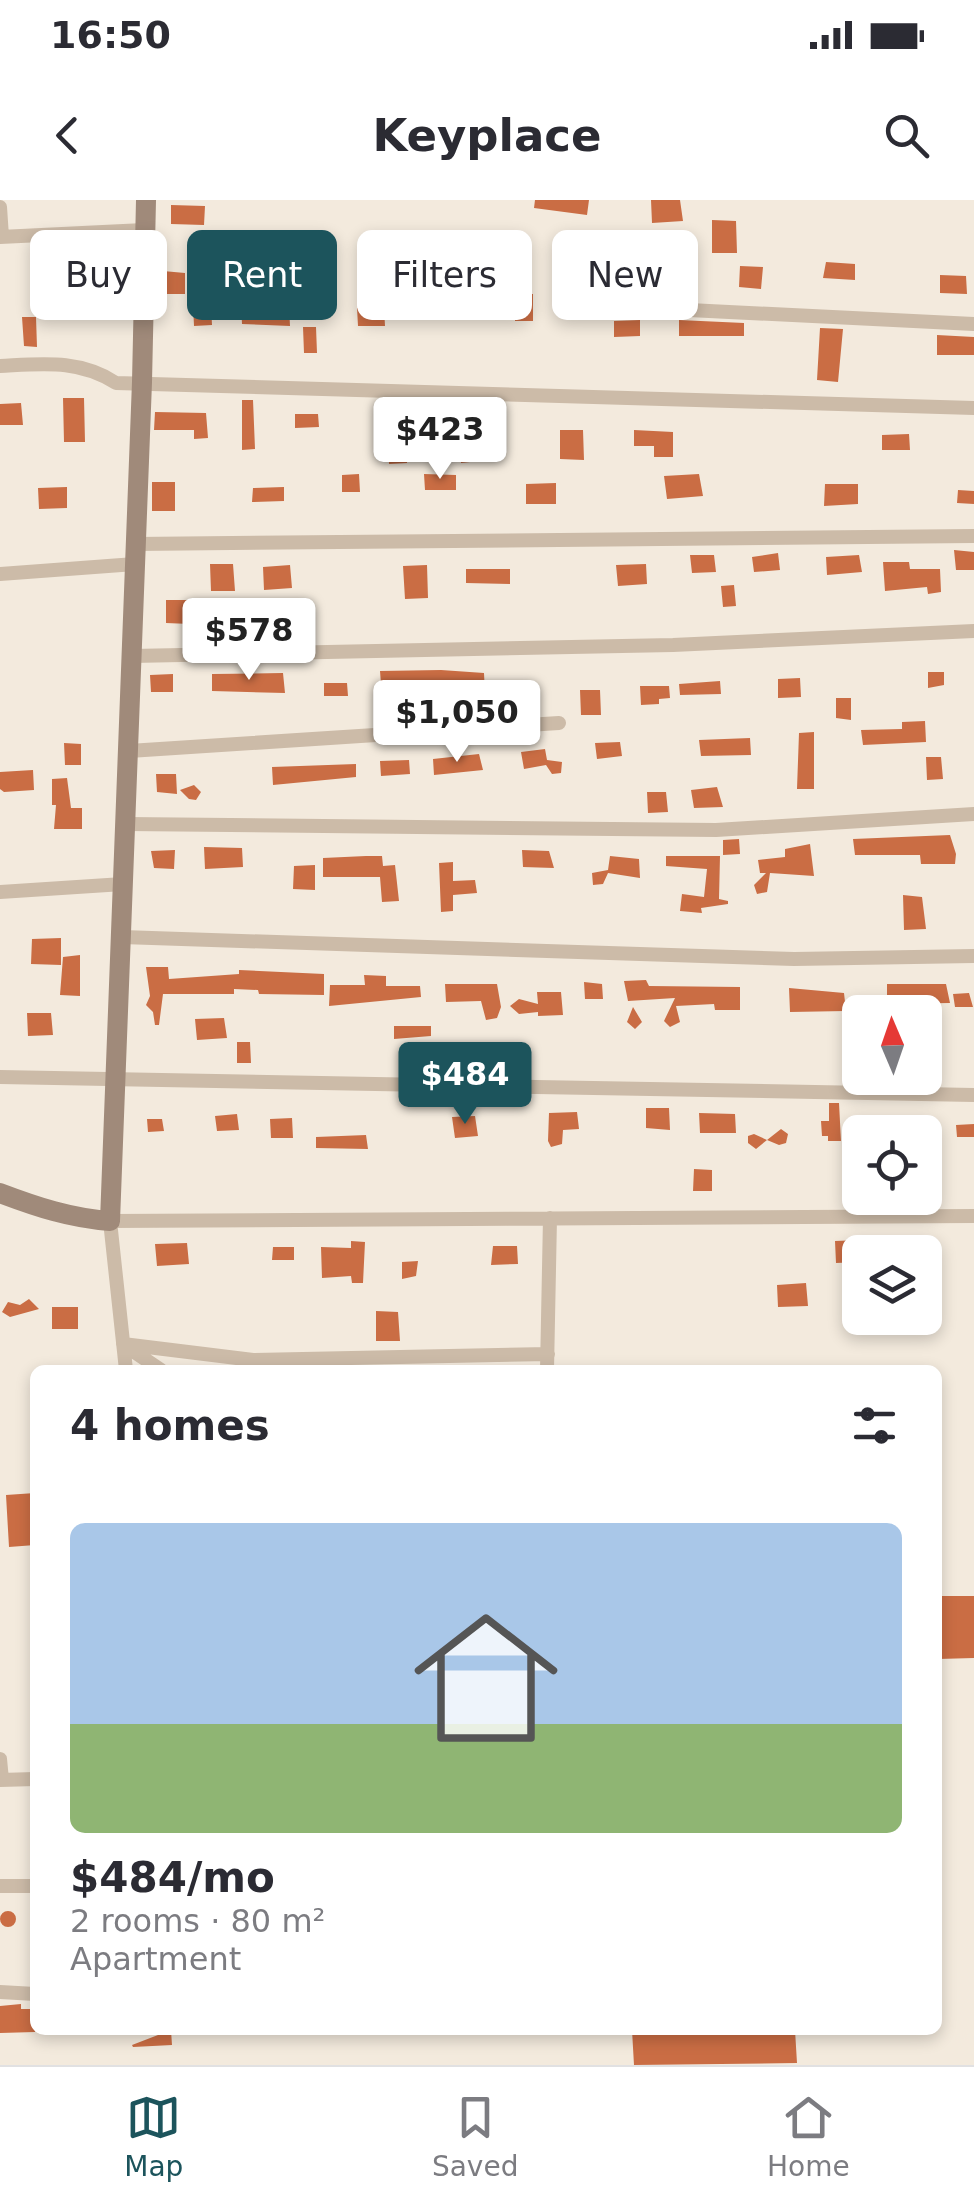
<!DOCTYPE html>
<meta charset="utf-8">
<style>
body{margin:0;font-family:"DejaVu Sans",sans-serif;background:#f7f7f7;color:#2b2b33;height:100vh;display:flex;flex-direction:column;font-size:38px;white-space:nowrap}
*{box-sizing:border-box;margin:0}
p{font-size:32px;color:#7c7c81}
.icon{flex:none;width:55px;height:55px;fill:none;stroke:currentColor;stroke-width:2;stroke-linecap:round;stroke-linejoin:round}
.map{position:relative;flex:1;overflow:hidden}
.sheet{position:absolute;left:30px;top:1165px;width:912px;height:670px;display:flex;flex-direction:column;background:#fff;border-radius:15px;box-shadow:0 5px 15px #0003}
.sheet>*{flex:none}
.hud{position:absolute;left:30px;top:30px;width:915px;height:90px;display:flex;gap:20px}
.needle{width:65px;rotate:358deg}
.fabs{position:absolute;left:842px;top:795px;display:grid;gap:20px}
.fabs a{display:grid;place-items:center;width:100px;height:100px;border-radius:15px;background:#fff;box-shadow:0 5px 15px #0003;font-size:50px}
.price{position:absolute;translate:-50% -85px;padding:0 22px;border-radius:10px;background:#fff;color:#222;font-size:32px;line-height:65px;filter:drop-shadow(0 2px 5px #0008)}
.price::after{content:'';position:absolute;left:50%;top:60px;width:30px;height:22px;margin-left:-15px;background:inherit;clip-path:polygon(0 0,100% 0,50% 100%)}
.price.current{background:#1c545c;color:#fff}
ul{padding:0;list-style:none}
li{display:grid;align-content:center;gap:20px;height:530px;padding:0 40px}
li+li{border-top:2px solid #e1e1e2}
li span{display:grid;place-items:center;height:310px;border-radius:15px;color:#555}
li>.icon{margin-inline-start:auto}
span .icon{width:180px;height:180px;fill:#fffc;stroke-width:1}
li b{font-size:42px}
h2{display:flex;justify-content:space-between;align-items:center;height:120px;padding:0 40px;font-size:42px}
.tag{padding:0 35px;border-radius:15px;background:#fff;box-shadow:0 5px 15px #0003;font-size:35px;line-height:90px}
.tag.current{background:#1c545c;color:#fff}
.status{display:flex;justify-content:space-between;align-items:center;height:70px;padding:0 50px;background:#fff;direction:ltr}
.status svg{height:28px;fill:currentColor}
header{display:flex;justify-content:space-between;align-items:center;height:130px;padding:0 40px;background:#fff;font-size:45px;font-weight:700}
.tabs{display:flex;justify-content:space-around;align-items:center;height:140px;border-top:2px solid #e1e1e2;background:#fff;font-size:28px;color:#7c7c81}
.tabs a{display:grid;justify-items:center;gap:5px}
.tabs .current{color:#1c545c}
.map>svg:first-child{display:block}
.building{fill:#ca6d44}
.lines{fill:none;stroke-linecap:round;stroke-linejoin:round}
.minor{stroke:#ccbba8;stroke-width:14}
.secondary{stroke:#a08a7a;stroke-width:20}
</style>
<div class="status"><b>16:50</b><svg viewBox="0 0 49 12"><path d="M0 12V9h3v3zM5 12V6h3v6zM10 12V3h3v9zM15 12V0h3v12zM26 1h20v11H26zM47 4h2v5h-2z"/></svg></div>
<header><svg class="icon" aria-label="back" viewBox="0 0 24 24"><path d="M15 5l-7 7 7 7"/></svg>Keyplace<svg class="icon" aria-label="search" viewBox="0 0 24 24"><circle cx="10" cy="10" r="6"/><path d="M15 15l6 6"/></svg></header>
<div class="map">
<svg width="974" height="1865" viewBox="0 0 974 1865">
<rect width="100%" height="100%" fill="#f3eadd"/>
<path class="building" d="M535 0H589L587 15 534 8Z
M651 0H680L683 21 652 23Z
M171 5 205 6 204 25 171 24Z
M712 20 736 21 737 53H712Z
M826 62 855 64V80L823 78Z
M43 66 73 67 74 86H43Z
M740 66 763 67 761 89 739 87Z
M221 69 249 70 250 88 221 87Z
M163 71 185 73V94H162Z
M940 75 966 76 967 94 940 93Z
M591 81 593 102 556 104 555 84Z
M71 89H89V117L71 116Z
M515 93 533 94V121H515Z
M193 103 211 104 212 125 194 126Z
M241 105 289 106 290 126 242 124Z
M414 106H440V119H414Z
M384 107 385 126H358L357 108Z
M22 117H36L37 147 24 146Z
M640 120V136L614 137V121Z
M679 120 744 123V136H679Z
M303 127H316L317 153H304Z
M820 128 843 129 838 182 817 180Z
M937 135 974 137V155H937Z
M63 198H84L85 242H64Z
M242 200H253L255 249 242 250Z
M21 203 23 225H0V204Z
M155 212 206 213 208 238 194 239V230H154Z
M295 214H318L319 227 295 228Z
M388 218H408L407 263 389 264Z
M560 230H583L584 260 560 259Z
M634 230 673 232V257H654V246H634Z
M909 234 910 250H882V235Z
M478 244 479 261 461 263 460 245Z
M359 274 360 292H342V275Z
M424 274 456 275V290H425Z
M699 274 703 296 667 299 664 276Z
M152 282H175V311H152Z
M556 283V304H526V284Z
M825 284H858V304L824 306Z
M67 287V308L39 309 38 288Z
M284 287V301L252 302 253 288Z
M958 290 974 291V304L957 303Z
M954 350 974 352V370H956Z
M778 353 780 370 754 372 752 357Z
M690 355H714L716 372 692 373Z
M859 355 862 372 827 375 826 357Z
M883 362H909L910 369H940L941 392 928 394 927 387 885 391Z
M210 364H233L235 391H211Z
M646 364 647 384 618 386 616 365Z
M290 365 292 388 264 390 263 367Z
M427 365 428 398 405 399 403 366Z
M466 369H510V384L466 383Z
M734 385 736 406 723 407 721 386Z
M166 400H189L190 424 166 423Z
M441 470 484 473 486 515H468L467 492H443V488L418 487V484H381L380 471Z
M928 472H944V485L928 488Z
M283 473 285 493 212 491V474Z
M173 474V492H151L150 475Z
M800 478 801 497 778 498V479Z
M720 481 721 494 680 495 679 484Z
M324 483H347L348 496H324Z
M640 486H669L670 498 659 499V504L641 505Z
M580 490H600L601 515H581Z
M836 498H851V520L836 518Z
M925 521 926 542 863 545 861 530 902 529V522Z
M814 532V589H797L799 533Z
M750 538 751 555 701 556 699 540Z
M620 542 622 556 597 559 595 543Z
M64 543 81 544V565H65Z
M545 549 547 560 562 562 561 573 552 574 546 565 524 569 521 552Z
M479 554 483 570 434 575 433 559Z
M926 557H941L943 579 927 580Z
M409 560 410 574 381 576 380 561Z
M356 564V577L273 585 272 567Z
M33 570 34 590 4 592 0 589V572Z
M156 574H176L177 594 157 592Z
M67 578 71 608H82V629H54L56 605H52V579Z
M194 585 201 592 196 600 189 599 180 590Z
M717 587 723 607 694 608 691 590Z
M647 592H666L668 612 648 613Z
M950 635 956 654 955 664H921L920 655H855L853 639Z
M739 639 740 654 723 655V640Z
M810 644 814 676 770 673 767 692 757 694 754 685 766 673H760L758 660 785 657V649Z
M204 647 242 648 243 667 205 669Z
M175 650 174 669 154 668 151 651Z
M522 650 549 651 554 668 523 667Z
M366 656H382L383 666 395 665 399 701 382 702 380 677H323V658Z
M610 656 639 659 640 678 608 673 603 684 593 685 592 673 608 670Z
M666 656H720L719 699 728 701V704L701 708 702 713 680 711 682 694 704 697 707 669 666 666Z
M453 662V681L475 680 477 693 453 695V711L441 712 439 663Z
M315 665V690L293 689 294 666Z
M903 695 922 697 926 729 904 730Z
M61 738V765L31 764 32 739Z
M80 755V796L60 795 63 757Z
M146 767H168L169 779 239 774V770L324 774V795L259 794 258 790 234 789V794H163L159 825H155L153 812 146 805 150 796Z
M364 775 386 776V786H420L421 797 329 806 330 785H365Z
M646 780 649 786 740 787V810H715L714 804 676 806 680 822 670 827 664 821 675 798 628 801 624 781Z
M584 782 602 784 603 799H585Z
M445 784H497L501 807 497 818 486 820 481 801 446 802Z
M887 784H946L950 803 887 804Z
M789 788 844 793 846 811 790 812Z
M537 792H561L563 815 538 816V812L519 814 510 806 519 799 538 804Z
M969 793 973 807H955L953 794Z
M633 807 642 822 635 829 627 822Z
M27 813H51L53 835 28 836Z
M224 818 227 838 197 840 195 819Z
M394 826H431V836L394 839Z
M237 842H250L251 863H237Z
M829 903H839L841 941H828V936H822L821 921H829Z
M646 908H669L670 930 646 928Z
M577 912 579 929 563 930 562 944 551 947 548 941 549 913Z
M699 913 735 914 736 933H700Z
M237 914 239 930 217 931 215 916Z
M475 916 478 936 455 938 452 917Z
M292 918 293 938H271L270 919Z
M147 919H162L164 931 148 932Z
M974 924V937H957L956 925Z
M781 929 788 934 786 943 779 945 767 940Z
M754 934 767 940 756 949 748 943V936Z
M366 935 368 949 316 948V937Z
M694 969 712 970V991H693Z
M860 1040V1062L836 1063 835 1041Z
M351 1041 365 1042 363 1083H352L351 1076 322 1078 321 1047 351 1048Z
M187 1043 189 1064 157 1066 155 1044Z
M493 1046H517L518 1064 491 1065Z
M273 1047H294V1060H272Z
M418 1061 416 1076 402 1079V1062Z
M806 1083 808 1106 778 1107 777 1085Z
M29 1099 39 1109 10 1117 2 1112 8 1102 20 1105Z
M52 1107H78V1129H52Z
M376 1111 398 1112 400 1141H376Z
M35 1293V1345L9 1347 6 1295Z
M938 1396H974V1458L938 1459Z
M0 1719a8 8 0 1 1 16 0a8 8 0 1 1-16 0Z
M21 1804V1809H35V1832L0 1833V1806Z
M171 1830 172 1845 133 1847 132 1845Z
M632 1830H795L797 1863 634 1865Z"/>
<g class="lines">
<path class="minor" d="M0 7 2 37
M0 37 144 30
M689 110 974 124
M0 166C42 164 79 159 116 183L974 208
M135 344 974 336
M0 374 135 364
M132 456 673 445 974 431
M129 551 559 523
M126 624 716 630 974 614
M0 692 123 684
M122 737 794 759 974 756
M0 877 974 895
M123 1144 253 1160 548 1154
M127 1147 161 1170
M126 1170 110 1021 974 1016
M547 1170 550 1018
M0 1559 2 1580
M0 1580 35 1579
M0 1686H35
M0 1792 35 1794"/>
<path class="secondary" d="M0 993C37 1007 70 1018 110 1021L142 182 146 0"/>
</g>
</svg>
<div class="fabs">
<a><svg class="needle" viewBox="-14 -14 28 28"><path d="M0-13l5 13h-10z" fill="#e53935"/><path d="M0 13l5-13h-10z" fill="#7c7c81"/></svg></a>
<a><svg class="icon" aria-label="locate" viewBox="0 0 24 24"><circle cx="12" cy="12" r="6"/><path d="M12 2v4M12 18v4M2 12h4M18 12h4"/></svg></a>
<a><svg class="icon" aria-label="layers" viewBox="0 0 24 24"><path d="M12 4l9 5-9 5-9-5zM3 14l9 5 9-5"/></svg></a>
</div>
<b class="price" style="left:440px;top:282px">$423</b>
<b class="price" style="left:249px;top:483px">$578</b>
<b class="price" style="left:457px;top:565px">$1,050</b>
<b class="price current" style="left:465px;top:927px">$484</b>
<div class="hud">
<a class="tag">Buy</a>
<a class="tag current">Rent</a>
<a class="tag">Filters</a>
<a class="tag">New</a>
</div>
<section class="sheet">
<h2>4 homes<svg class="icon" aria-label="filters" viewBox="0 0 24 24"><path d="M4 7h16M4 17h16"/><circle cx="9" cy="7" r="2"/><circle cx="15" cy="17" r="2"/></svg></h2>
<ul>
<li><span style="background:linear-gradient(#a9c7e8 65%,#8fb573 0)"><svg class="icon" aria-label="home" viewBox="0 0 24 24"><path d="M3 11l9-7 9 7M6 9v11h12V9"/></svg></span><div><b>$484/mo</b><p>2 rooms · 80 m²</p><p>Apartment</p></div></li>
</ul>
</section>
</div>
<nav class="tabs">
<a class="current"><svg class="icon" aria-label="map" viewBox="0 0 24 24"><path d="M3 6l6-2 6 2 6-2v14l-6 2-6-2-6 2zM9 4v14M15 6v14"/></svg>Map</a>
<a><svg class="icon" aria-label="saved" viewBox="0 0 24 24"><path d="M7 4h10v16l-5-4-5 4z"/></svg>Saved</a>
<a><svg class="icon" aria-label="home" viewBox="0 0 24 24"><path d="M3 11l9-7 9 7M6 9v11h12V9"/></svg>Home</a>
</nav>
